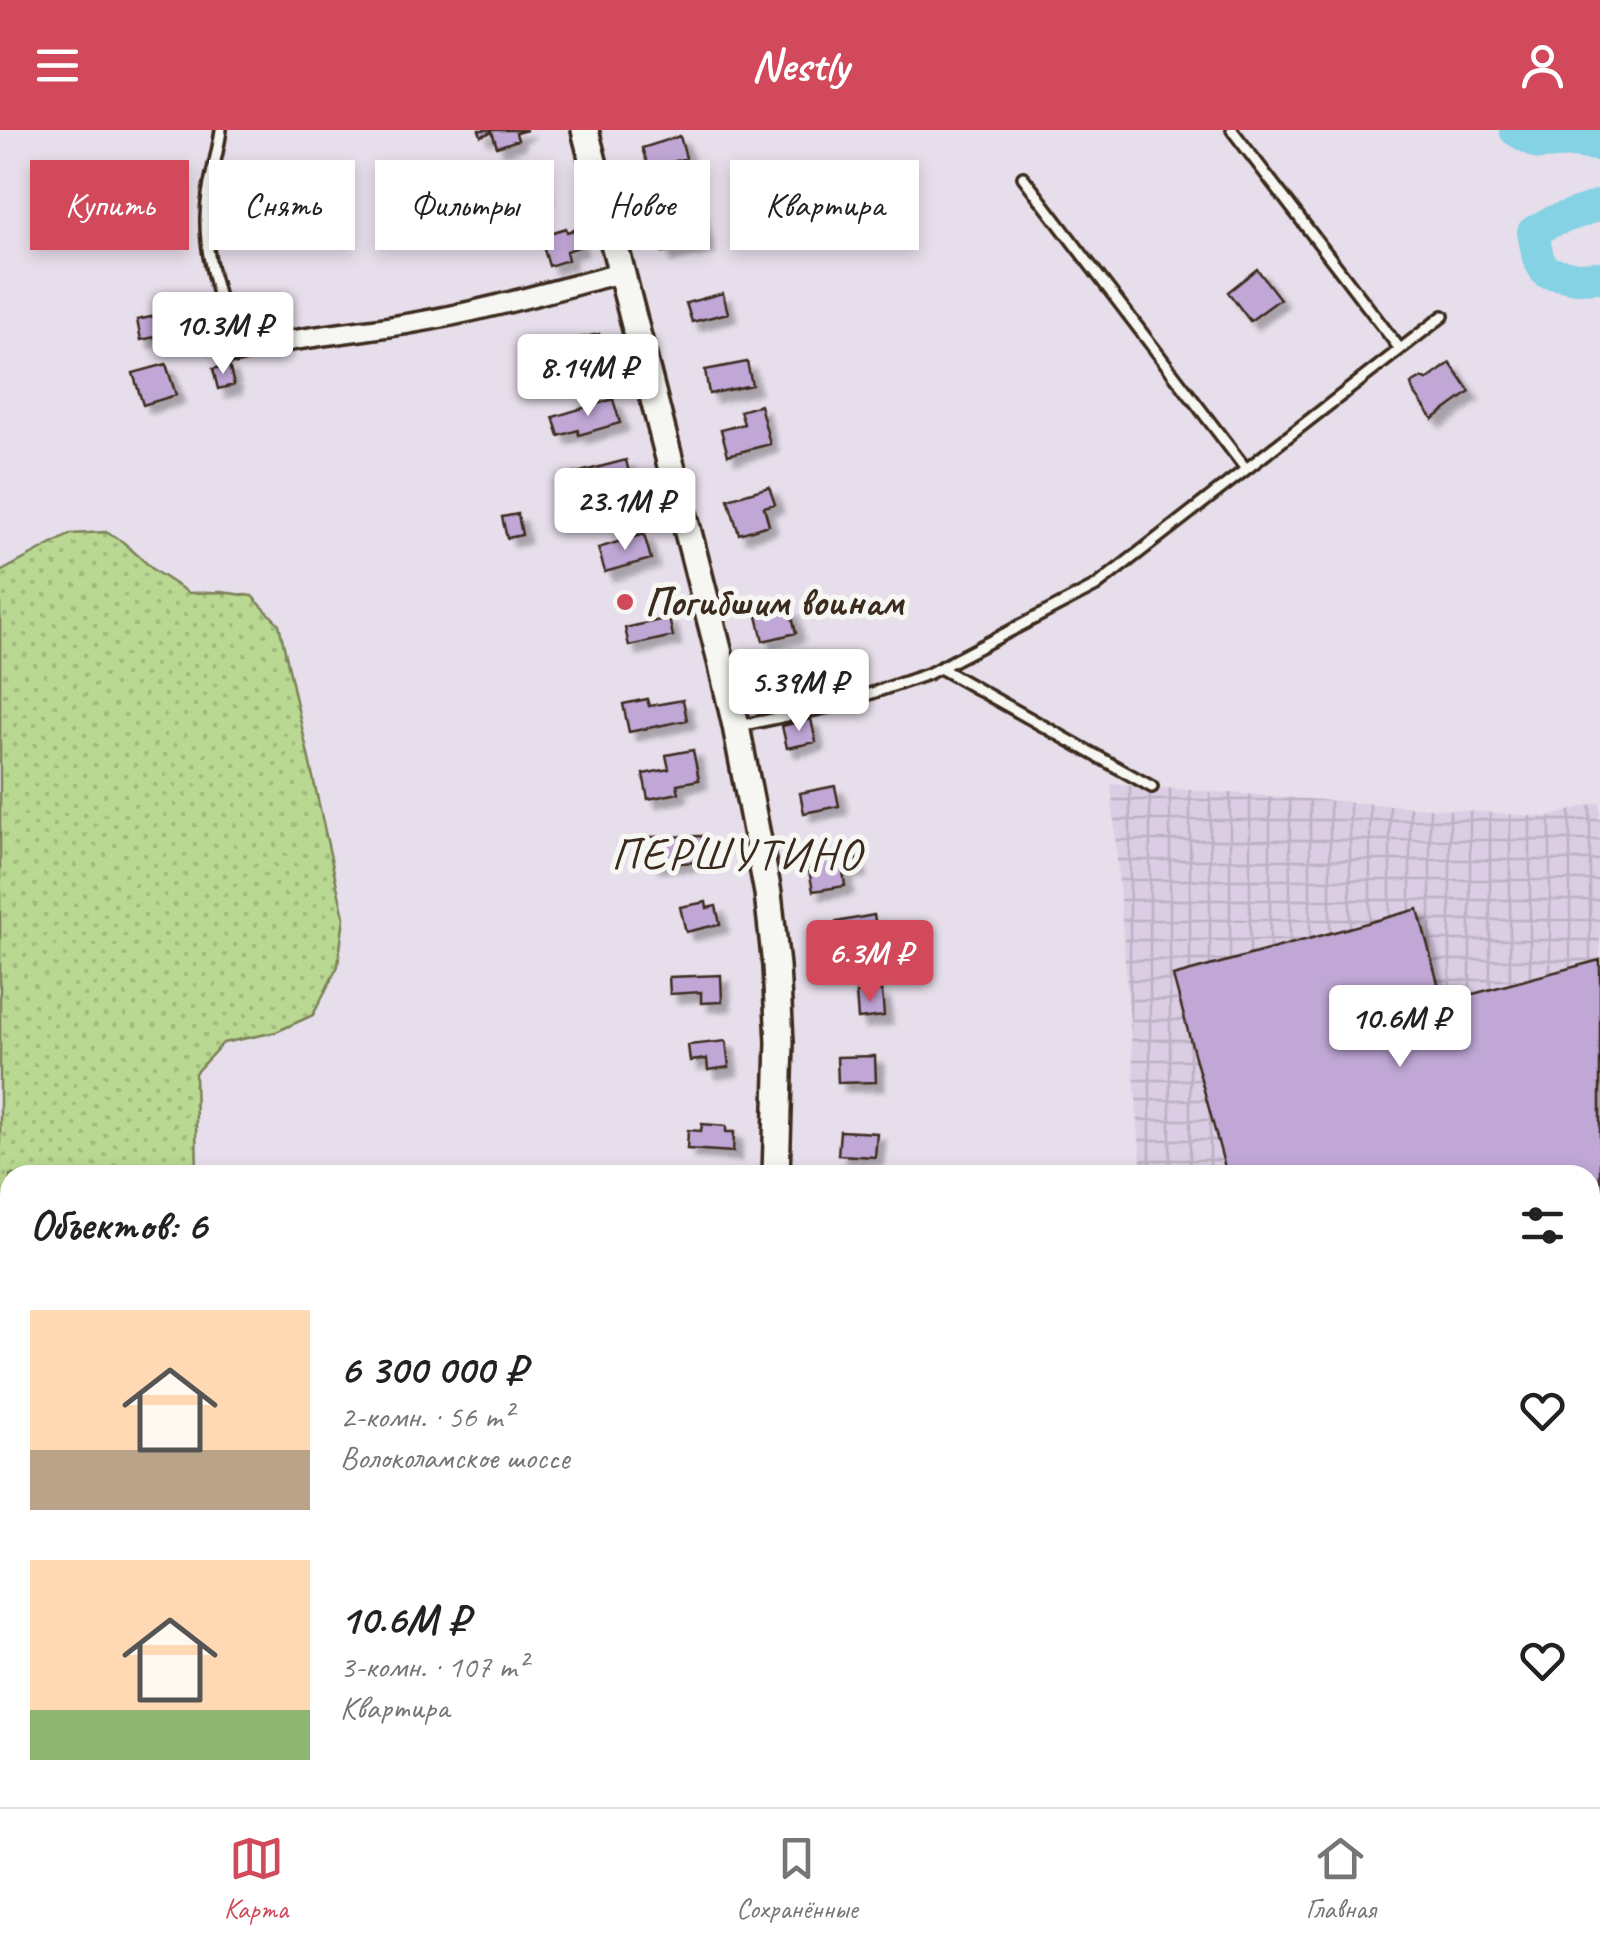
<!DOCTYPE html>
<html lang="ru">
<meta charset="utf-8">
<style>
body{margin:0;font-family:Caveat,sans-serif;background:#f2f2f2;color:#222;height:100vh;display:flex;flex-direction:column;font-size:38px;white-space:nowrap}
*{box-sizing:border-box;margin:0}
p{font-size:32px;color:#767676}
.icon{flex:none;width:55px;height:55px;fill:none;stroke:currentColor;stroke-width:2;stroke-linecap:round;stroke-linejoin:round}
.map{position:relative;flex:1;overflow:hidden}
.side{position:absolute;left:0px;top:1035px;width:1600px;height:642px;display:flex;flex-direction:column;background:#fff;border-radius:30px 30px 0 0;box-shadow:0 5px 15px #0003}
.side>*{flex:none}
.hud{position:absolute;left:30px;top:30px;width:1000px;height:90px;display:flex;gap:20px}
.price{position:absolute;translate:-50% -85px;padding:0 22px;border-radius:10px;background:#fff;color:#222;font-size:32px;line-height:65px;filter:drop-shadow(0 2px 5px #0008)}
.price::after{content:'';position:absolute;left:50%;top:60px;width:30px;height:22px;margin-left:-15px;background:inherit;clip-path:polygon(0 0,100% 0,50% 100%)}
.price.selected{background:#d1495b;color:#fff}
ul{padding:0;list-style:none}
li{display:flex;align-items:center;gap:30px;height:250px;padding:0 30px}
li span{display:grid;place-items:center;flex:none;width:280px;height:200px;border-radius:0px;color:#555}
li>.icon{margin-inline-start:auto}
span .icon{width:120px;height:120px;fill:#fffc;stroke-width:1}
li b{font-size:42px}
h2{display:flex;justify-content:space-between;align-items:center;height:120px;padding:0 30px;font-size:42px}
.chip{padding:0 35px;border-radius:0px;background:#fff;box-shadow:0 5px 15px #0003;font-size:35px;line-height:90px}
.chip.selected{background:#d1495b;color:#fff}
header{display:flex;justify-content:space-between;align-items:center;height:130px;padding:0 30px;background:#d1495b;color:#fff;font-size:45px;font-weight:700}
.dock{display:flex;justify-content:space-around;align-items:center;height:140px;border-top:2px solid #e0e0e0;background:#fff;font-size:28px;color:#767676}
.dock a{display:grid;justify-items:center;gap:5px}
.dock .selected{color:#d1495b}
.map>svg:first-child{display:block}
.industrial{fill:url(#industrial-grid)}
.grass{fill:url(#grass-dots);stroke:#7a8158;stroke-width:2.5}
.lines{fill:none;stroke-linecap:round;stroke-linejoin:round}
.river{stroke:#85d2e4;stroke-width:32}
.building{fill:#c0a7d6;stroke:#3b2a1e;stroke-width:2.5;filter:url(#shadow)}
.lane-casing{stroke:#3b2a1e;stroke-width:16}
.street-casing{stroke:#3b2a1e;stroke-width:25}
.secondary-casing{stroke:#3b2a1e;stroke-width:32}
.lane{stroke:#f6f6f2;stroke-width:9}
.street{stroke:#f6f6f2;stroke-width:18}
.secondary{stroke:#f6f6f2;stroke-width:25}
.poi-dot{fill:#d1495b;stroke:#f6f6f2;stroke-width:4}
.labels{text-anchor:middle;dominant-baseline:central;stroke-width:10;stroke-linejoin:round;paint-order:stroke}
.poi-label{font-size:40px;font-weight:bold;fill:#3b2a1e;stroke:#f6f6f2;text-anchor:start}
.quarter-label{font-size:45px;letter-spacing:2.5px;fill:#3b2a1e;stroke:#f6f6f2}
</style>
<header><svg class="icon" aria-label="menu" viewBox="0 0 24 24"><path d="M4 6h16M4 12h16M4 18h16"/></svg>Nestly<svg class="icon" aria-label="person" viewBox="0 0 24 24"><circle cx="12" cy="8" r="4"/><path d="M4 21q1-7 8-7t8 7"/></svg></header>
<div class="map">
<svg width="1600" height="1677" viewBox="0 0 1600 1677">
<defs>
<pattern id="industrial-grid" width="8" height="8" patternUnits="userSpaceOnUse" patternTransform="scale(2.5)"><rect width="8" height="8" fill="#dbcee4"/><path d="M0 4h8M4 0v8" fill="none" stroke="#bdb1c3"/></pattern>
<pattern id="grass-dots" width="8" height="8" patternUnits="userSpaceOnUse" patternTransform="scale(2.5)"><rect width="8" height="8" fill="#b9d891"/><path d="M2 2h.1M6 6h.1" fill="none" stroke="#a0ba7d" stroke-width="1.8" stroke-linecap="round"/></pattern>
<filter id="shadow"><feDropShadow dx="8" dy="8" stdDeviation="2.5" flood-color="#0004"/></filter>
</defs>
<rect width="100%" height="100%" fill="#e6deea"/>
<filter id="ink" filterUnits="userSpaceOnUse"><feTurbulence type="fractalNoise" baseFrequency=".01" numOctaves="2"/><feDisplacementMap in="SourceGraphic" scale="20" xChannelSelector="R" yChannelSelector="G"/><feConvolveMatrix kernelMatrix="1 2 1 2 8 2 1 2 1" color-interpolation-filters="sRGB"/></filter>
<g filter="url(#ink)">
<path class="industrial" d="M1111 654 1547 687 1600 672V1677H1087L1086 1668H1590V1045H1142Z"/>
<path class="grass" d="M106 402 123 412 155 441 189 463 221 462 252 466 279 494 344 787 338 836 313 885 276 902 223 913 195 943 197 1045H10V1668H324L329 1677H0V442L71 404Z"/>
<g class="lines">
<path class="river" d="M1515 0 1540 14 1574 12 1600 16
M1600 75 1551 92 1533 102 1538 128 1546 142 1577 148 1600 147"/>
</g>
<path class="building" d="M479 0H527L516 3 518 10 497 17 492 2 481 6Z
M680 6 686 28 649 39 642 18Z
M520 34 525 49 539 45 545 64 523 71 521 64 508 69 498 41Z
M698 75 706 115 663 123 657 94 683 89 681 78Z
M566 98 567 102 574 100 579 117 566 121 568 130 549 136 540 106Z
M1257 139 1280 169 1250 191 1228 162Z
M723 163 728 183 692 192 686 173Z
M160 185 164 205 141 210 137 190Z
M599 204 606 238 573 245 571 233 528 242 524 220Z
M747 232 752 255 709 264 705 240Z
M1450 233 1470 262 1433 289 1413 261 1411 254 1422 248 1427 250Z
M166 234 176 265 143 275 133 243Z
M229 235 234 255 218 259 213 239Z
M613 269 620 293 579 305 578 300 559 306 553 287Z
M760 275 770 314 728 325 721 300 744 294 740 281Z
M626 330 632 355 579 368 573 344Z
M769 357 775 374 764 377 769 395 739 404 728 369Z
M518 384 522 405 507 408 502 387Z
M644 404 651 429 605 442 598 418Z
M790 478 796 503 763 511 757 486Z
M669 488 673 506 629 516 625 498Z
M813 524 825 570 781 582 770 535Z
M647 569 649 576 683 570 687 590 629 602 623 574Z
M811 589 816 612 787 618 782 596Z
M693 620 699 650 677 654 679 663 648 669 643 644 669 639 666 625Z
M835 656 839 676 804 683 800 663Z
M702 706 703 732 651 734 650 707Z
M855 722 858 738 843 741 845 756 813 761 807 730Z
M706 772 707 778 716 776 720 794 686 802 680 777Z
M1418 779 1443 872 1600 830V1323L1590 1325V1045H1227L1173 846Z
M874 785 879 811 841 818 836 792Z
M721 845 722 872 701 873V862L670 864 669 847Z
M882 861 884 886 858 889 856 863Z
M726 911 729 937 708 940 707 929 690 931 688 915Z
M875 926 876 952 838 953 837 927Z
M702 994 726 996V1002H734L733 1022 687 1019 688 1000 701 1001Z
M840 1001 877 1003 875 1027 838 1025Z
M1600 1429V1545L1590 1510V1432Z
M1590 1626 1600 1659V1677H1147L1145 1668H1590Z"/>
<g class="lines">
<g class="lane-casing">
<path id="lane" d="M221 0C217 31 205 61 206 93 206 136 224 181 235 223
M1232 0 1400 219
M1023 47 1246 339
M940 538 1152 657
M739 596 834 576 928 544 1096 456 1443 186
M1123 1668 1125 1677"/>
</g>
<g class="street-casing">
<path id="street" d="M235 223C294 206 357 203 418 192 487 180 554 160 621 143"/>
</g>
<g class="secondary-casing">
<path id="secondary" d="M585 0 721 531 736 596 768 763 776 836 780 912 776 1045
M738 1668 739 1677"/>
</g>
<use href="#lane" class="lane"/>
<use href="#street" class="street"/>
<use href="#secondary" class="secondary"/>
</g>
</g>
<circle class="poi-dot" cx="625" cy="472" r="10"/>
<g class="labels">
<g class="poi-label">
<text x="645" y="472">Погибшим воинам</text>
</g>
<g class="quarter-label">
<text x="737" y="724">ПЕРШУТИНО</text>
</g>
</g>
</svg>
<b class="price" style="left:223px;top:247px">10.3M ₽</b>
<b class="price" style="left:588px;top:289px">8.14M ₽</b>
<b class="price" style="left:625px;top:423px">23.1M ₽</b>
<b class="price" style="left:799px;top:604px">5.39M ₽</b>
<b class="price selected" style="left:870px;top:875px">6.3M ₽</b>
<b class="price" style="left:1400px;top:940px">10.6M ₽</b>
<div class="hud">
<a class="chip selected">Купить</a>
<a class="chip">Снять</a>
<a class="chip">Фильтры</a>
<a class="chip">Новое</a>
<a class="chip">Квартира</a>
</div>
<section class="side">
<h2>Объектов: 6<svg class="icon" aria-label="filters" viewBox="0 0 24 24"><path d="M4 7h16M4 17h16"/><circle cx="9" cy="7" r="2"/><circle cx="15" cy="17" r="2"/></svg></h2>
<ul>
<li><span style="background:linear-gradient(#ffd9b3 70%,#b9a48a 0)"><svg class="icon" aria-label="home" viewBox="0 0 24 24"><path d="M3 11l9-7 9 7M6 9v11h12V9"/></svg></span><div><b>6 300 000 ₽</b><p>2-комн. · 56 m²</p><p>Волоколамское шоссе</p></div><svg class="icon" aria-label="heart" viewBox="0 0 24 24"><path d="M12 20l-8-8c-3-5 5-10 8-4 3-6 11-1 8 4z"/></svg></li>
<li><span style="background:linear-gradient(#ffd9b3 75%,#8fb573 0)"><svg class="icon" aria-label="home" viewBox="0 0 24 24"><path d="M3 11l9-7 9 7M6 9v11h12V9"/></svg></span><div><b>10.6M ₽</b><p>3-комн. · 107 m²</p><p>Квартира</p></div><svg class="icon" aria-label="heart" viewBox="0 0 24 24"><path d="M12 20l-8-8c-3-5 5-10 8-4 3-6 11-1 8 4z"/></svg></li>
</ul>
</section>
</div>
<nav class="dock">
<a class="selected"><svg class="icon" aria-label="map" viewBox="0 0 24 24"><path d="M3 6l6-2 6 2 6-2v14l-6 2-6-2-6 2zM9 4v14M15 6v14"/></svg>Карта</a>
<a><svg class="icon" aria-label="saved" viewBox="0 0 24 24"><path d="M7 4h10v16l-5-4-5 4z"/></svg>Сохранённые</a>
<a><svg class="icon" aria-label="home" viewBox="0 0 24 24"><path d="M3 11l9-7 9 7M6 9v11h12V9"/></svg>Главная</a>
</nav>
